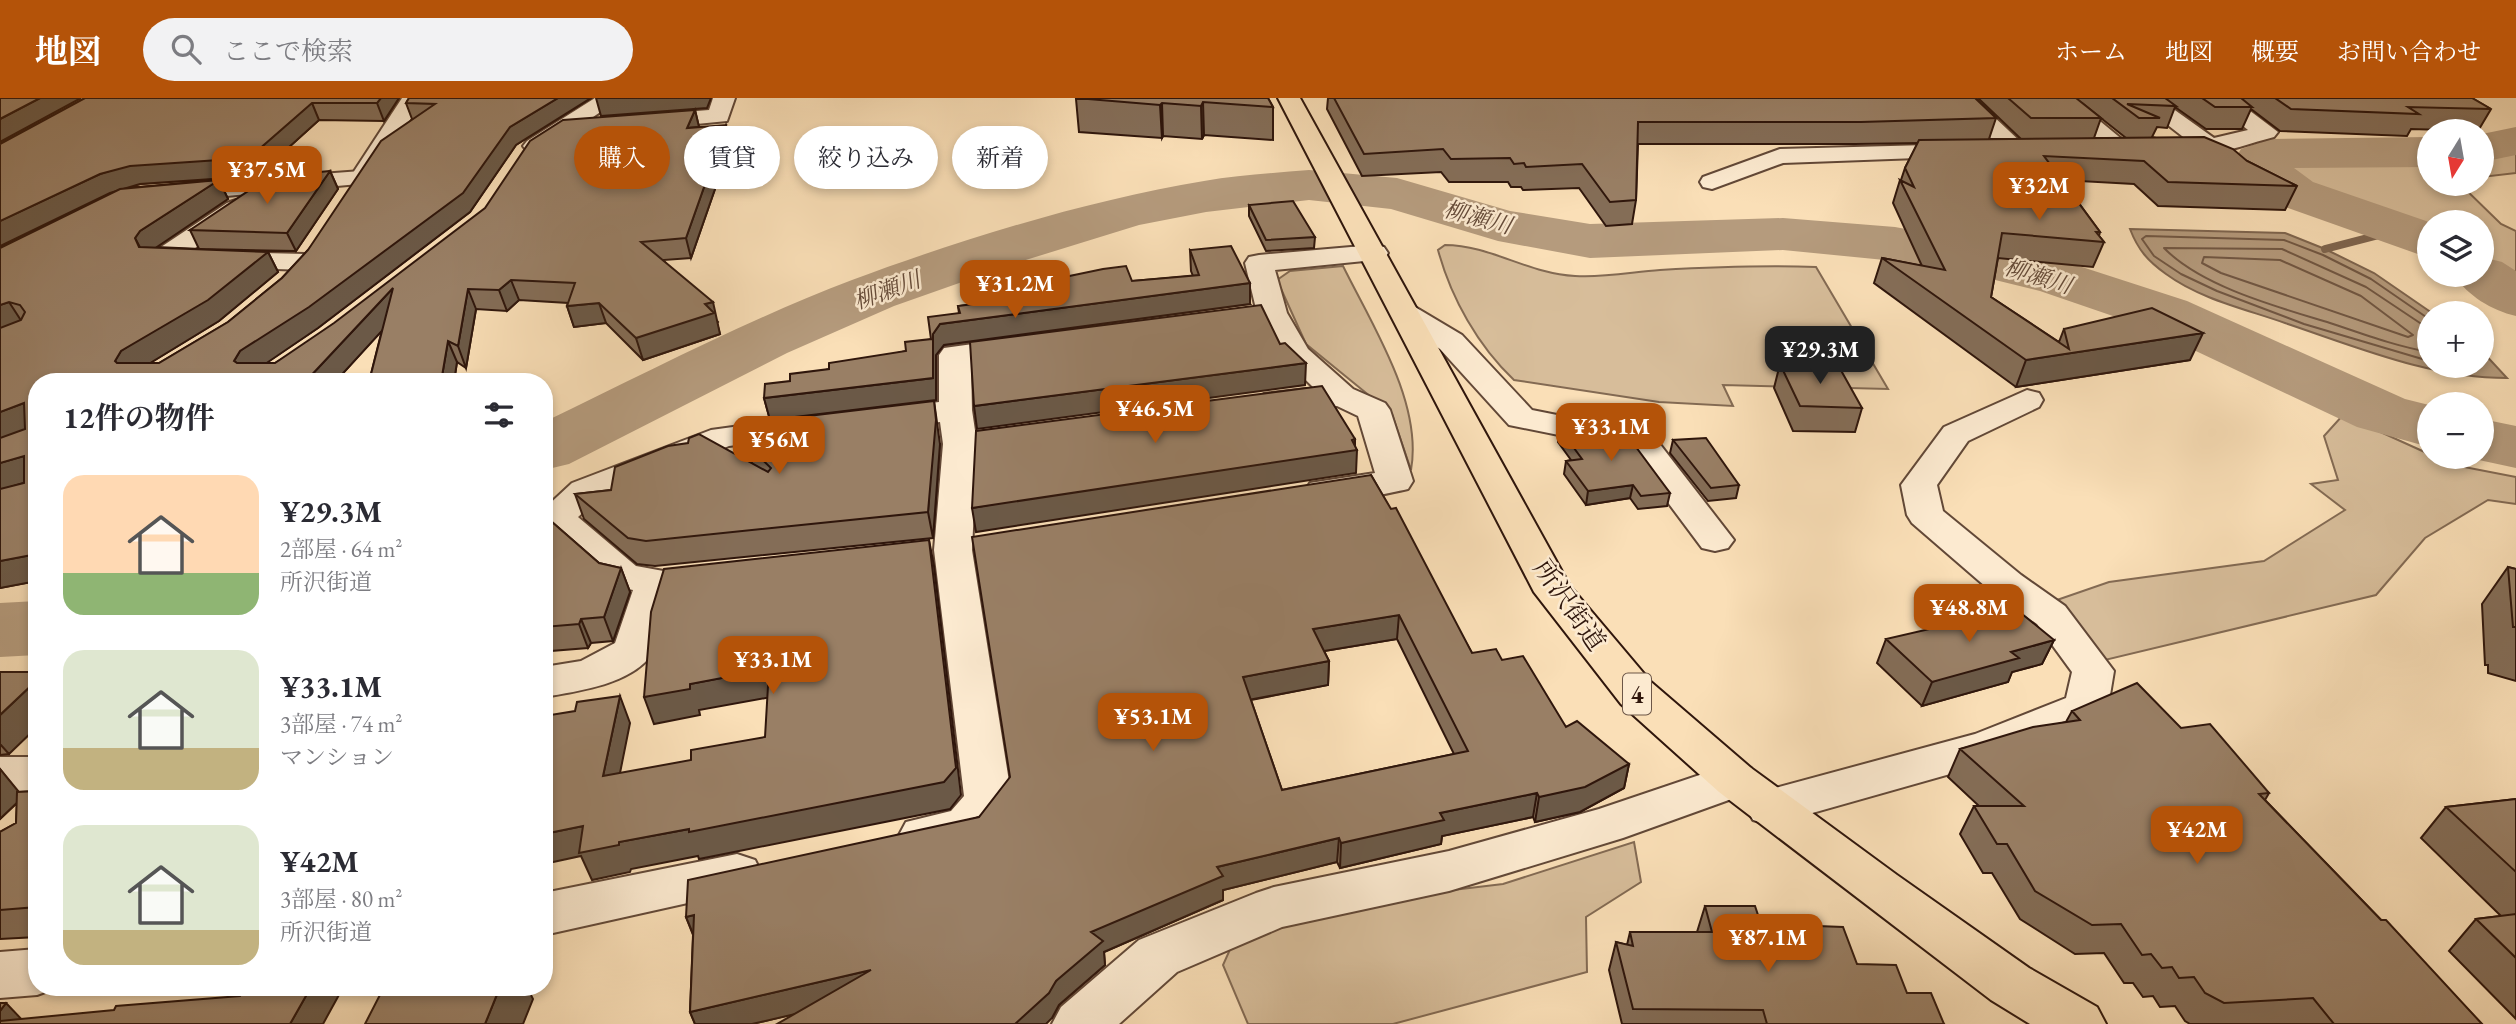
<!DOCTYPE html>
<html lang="ja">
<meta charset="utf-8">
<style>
body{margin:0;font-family:"EB Garamond","Noto Serif JP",serif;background:#f2f2f3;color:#2b2b33;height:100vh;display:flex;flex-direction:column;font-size:26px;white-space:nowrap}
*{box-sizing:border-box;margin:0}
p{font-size:23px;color:#7c7c81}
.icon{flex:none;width:38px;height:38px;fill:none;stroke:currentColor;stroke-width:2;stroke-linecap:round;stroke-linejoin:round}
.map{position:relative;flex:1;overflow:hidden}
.panel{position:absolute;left:28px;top:275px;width:525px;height:623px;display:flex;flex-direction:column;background:#fff;border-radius:28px;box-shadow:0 4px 10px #0003}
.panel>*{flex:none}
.top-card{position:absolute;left:574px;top:28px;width:665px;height:63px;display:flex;gap:14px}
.needle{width:46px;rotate:191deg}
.tools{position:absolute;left:2417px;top:21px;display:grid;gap:14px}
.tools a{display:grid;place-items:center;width:77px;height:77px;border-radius:50%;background:#fff;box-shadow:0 4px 10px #0003;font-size:35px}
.price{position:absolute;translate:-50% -60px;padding:0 16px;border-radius:14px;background:#b45309;color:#fff;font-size:23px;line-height:46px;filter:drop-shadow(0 2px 4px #0008)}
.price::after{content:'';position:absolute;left:50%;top:42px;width:21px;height:16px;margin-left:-10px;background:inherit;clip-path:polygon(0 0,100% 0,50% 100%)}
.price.active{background:#222;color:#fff}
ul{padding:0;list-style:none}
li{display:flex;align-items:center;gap:21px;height:175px;padding:0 35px}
li span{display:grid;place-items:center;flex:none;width:196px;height:140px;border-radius:21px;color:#555}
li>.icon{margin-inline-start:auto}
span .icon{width:84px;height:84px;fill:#fffc;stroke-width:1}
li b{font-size:30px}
h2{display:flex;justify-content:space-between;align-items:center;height:84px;padding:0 35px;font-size:30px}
.tag{padding:0 24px;border-radius:32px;background:#fff;box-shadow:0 4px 10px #0003;font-size:24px;line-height:63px}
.tag.active{background:#b45309;color:#fff}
header{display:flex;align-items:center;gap:42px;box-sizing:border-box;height:98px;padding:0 35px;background:#b45309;color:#fff}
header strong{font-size:33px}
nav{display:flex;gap:38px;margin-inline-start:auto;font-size:24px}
.search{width:490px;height:63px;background:#f2f2f3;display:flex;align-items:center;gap:18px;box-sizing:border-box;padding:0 24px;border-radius:38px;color:#7c7c81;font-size:26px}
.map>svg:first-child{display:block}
.green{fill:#d7bd9a;stroke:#836a53;stroke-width:2}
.water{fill:#b59b7d;stroke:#7f6650;stroke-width:2}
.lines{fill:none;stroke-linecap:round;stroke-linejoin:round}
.shore{stroke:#725844;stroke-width:2}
.stream{stroke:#7f6650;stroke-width:8}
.river{fill:#b59b7d;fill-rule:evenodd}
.minor-casing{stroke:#624837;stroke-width:4}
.tertiary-casing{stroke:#624837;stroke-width:4}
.primary-casing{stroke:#2f160c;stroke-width:4}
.minor{fill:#fcead0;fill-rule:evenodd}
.tertiary{fill:#fcead0;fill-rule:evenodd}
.primary{fill:#fadfb7;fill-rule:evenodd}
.wall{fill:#846d57;stroke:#2f160c;stroke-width:2;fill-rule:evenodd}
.shaded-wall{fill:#6b5947;stroke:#2f160c;stroke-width:2}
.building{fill:#997f65;stroke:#2f160c;stroke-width:2;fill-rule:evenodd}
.labels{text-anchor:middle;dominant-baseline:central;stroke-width:5;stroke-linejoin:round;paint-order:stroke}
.far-water-label{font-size:23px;font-style:italic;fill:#654b39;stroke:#fcead0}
.shield{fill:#fcead0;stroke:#6c5647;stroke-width:2}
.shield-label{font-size:24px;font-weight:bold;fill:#2f160c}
.street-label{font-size:26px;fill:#2f160c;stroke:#fcead0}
</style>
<header>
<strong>地図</strong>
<div class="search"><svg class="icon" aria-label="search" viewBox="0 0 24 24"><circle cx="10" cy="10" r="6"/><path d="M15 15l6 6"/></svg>ここで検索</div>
<nav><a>ホーム</a><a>地図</a><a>概要</a><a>お問い合わせ</a></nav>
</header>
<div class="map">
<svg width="2516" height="926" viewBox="0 0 2516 926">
<rect width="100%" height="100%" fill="#fadfb7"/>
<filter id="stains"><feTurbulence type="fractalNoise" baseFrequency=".00286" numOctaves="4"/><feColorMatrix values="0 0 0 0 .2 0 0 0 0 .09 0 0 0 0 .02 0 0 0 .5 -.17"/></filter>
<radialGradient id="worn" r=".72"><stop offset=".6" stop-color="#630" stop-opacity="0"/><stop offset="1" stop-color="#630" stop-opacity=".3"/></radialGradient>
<path class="green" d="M2516 55V75L2482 79V57Z
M2313 56 2429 58V86H2460L2501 126 2516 133V188L2482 164V124H2429V134L2340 96 2281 80 2269 70 2276 63Z
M1445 147C1490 147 1529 176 1575 178 1604 180 1632 174 1660 172 1712 169 1763 167 1816 169L1888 291 1723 287 1733 308 1659 304 1514 282C1478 248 1451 200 1438 152Z
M1343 168C1372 227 1423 305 1411 372L1392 316 1306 246 1277 182 1290 173Z
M2343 317 2429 356V359L2454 367 2516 379V406L2488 402 2425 440 2376 497 2105 562 2054 503 2109 484 2264 463 2345 412 2311 386 2338 382 2324 338Z
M1634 744 1641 784 1586 819 1587 874 1393 926H1248L1223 867 1232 847 1300 819 1369 802 1503 786Z"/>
<path class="water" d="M2130 131 2285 135 2325 151 2374 175 2432 215H2429V268H2482V253L2507 280C2430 280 2357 249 2285 225 2245 211 2200 201 2166 176 2148 163 2138 152 2130 131Z"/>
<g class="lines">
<path class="shore" d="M2204 159 2280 162 2361 198 2413 237 2408 239 2221 175 2202 165Z
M2429 221 2371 181 2323 157 2284 142 2146 138 2142 141 2154 158 2181 176 2217 193 2304 226 2429 263
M2429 231 2366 189 2282 151 2164 150C2202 189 2278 209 2330 225 2363 236 2395 248 2429 254"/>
<path class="stream" d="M2325 151 2379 137 2405 134"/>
<path class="river" d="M2516 29V57L2482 64V36Z
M2429 39V69L2294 70 2313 84 2429 124V160L2277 106 2238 78 2231 67 2241 51 2270 41Z
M1309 72 1397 80 1510 113 1590 126 1783 120 1895 129 1987 146 2082 169 2187 203 2405 301 2429 307V349L2357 329 2145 229 2040 193 1987 180 1895 163 1783 152 1590 160 1498 143 1391 111 1309 102 1206 114 1139 127 1016 165 894 208 787 255 569 366 544 372V324C646 275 747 222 852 182 962 141 1089 102 1204 83 1238 77 1274 75 1309 72Z
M2482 159 2502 164 2516 173V218C2491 212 2468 198 2454 177H2482Z
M2482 321 2516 328V370L2465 359H2482Z
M37 503V557L0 559V505Z"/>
<g class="minor-casing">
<path id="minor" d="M595 0H621L543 53H527L523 48 527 43Z
M713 0H735L727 23 646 31 638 29 635 24 638 19 646 17 709 12Z
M1950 0H1974L2024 47 2028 52 2024 57H2008Z
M2047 0H2072L2135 52 2131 57H2115Z
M2133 0H2158L2214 40 2248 32 2208 0H2233L2278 34 2274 39C2239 48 2196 66 2160 57L2156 52 2160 47 2191 45Z
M1964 46 1972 48 1976 53 1972 58 1783 65 1712 91 1703 89 1700 84 1703 79 1780 51Z
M361 73 370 75 373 80 370 85 172 103 163 100 159 95 163 90 172 87Z
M236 102 245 105 249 110 245 115 191 153 305 156 315 158 319 164 315 170 305 172 152 167 148 161 152 155 227 105Z
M1374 147 1384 149 1388 155 1384 161 1275 172 1287 215 1308 251 1353 291 1385 305 1390 312 1413 383 1408 391C1381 397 1336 407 1310 401L1305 393 1310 385 1375 375 1358 318 1337 308 1276 313 1264 310 1260 303 1264 296 1314 290 1279 256 1257 215 1245 165 1249 159 1259 157Z
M1405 206 1415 209 1462 237 1532 312 1652 336 1734 442 1728 450 1715 453 1702 450 1628 351 1509 327 1440 251 1395 221 1390 215 1395 209Z
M1024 239 1035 241 1039 248 1035 255 971 264 972 312 977 346 972 452 1012 702 983 741 923 756 906 750 899 737 906 724 951 713 964 698 934 452 943 346 940 324 885 330 873 327 868 320 873 313 939 304V257L944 250Z
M2027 292 2039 295 2043 302 2039 309 1968 343 1937 387 1943 413 2021 477 2065 508 2114 573 2108 609 2101 620 2003 661 1770 727 1753 722 1746 709 1753 696 1975 636 2066 600 2072 574 2037 526 1993 495 1912 425 1907 417 1901 387 1944 329Z
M800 320 812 323 817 330 812 337 729 348 598 401 578 419 636 468 669 474 675 483 654 553C634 586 579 593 544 599V569L581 563 615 545 633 492 610 487 551 435 544 437V411L572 385 711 332Z
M0 659H37V693H0Z
M1735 665 1751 670 1758 682 1751 694 1623 740 1449 793 1282 829 1177 874 1119 926H1052L1061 909 1139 842 1256 795 1274 789 1449 753 1599 711Z
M737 756 755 762 762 776 755 790 544 837V795Z
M37 851V889L56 890 37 897 0 900V854Z"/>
</g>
<g class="tertiary-casing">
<path id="tertiary" d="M402 0H424L370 86 361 88 352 86 349 81Z"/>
</g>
<g class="primary-casing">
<path id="primary" d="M1278 0H1300L1570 488 1651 584 1751 670 1897 777 2029 870 2097 909 2106 926H2030L1991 902 1719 694 1621 606 1534 494Z"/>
</g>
<use href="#minor" class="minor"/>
<use href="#tertiary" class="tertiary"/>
<use href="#primary" class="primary"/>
</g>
<path class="wall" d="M85 0H399L384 23 319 22 257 78 140 86 126 90 219 82 228 101 156 149 268 154 278 174 219 223 150 265H159L228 224 282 180 308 152 412 21 406 5 409 0H591L516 47 470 114 318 230 266 265H275L695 12 699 29 731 45 691 160 663 162 718 224 717 225 720 236 643 262 606 225 574 229 567 208 568 205 519 202 507 213 476 211 466 270 457 264 454 284H369L382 232 335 284H37V483L0 490V150L114 94 0 148V46Z
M1268 0 1273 9V42L1204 37 1202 41 1163 38 1162 40 1079 34 1076 1Z
M1328 0H1975L1996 20 1989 41H2021L1978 0H2472L2491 11 2478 33 2411 31 2407 38 2280 33 2251 11 2242 31H2206L2175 9 2167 30 2157 29 2152 39 2247 63 2297 88 2285 112 2158 108 2134 86 2062 82 2100 134 2099 138 2104 144 2093 169 1998 160 1991 199 2059 244 2064 231 2190 262 2016 289 1874 185 1882 160 1922 168 1893 105 1900 82H1901L1905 70 1918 45 1855 46H1638L1636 102 1632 126 1606 128 1579 90 1523 92 1521 89H1511L1508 84H1449L1441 74 1362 78 1327 11ZM2082 5 2126 40H2094L2101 20Z
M330 73 338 91 296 153 199 151 190 132Z
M1249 107 1315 139 1314 150 1266 153 1249 118Z
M1190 152 1250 206 944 247 936 257V302L770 322 764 300 790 283 829 271 906 253 931 241 959 215 958 208 1013 201 1012 194 1056 190 1055 181 1132 183 1193 178 1191 173Z
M1780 266 1862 310 1855 334 1793 333 1774 290Z
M1560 331 1623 346 1670 395 1667 408 1638 411 1630 400 1586 407 1564 376 1566 363 1571 362 1558 344Z
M1673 342 1739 387 1736 400 1708 403 1670 355Z
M940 346 933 440 655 468 637 466 584 421 575 396 611 392 752 366 747 347Z
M1371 377 1472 555 1502 562 1566 629 1629 666 1624 690 1580 714 1535 724 1533 719 1442 738 1441 746 1340 770 1337 764 1223 792V802L1104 854 1105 867 1059 907 1052 920 794 916 752 926H695L690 914 693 837 686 819 979 719ZM1397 541 1454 656 1282 692 1251 602 1328 587 1329 563 1324 553Z
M544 417 599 465 621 470 630 494 613 543 591 545 588 550 551 553 548 566 544 567Z
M2508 469 2516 471V583L2488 575V567H2485L2482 506Z
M1886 541 2054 542 2042 566 2012 574 2008 584 1922 608 1877 565Z
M0 574 9 656 0 657Z
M2072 613 2181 630 2269 695 2265 702 2482 926H2190L2185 923 2175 908 2160 909 2153 898 2143 899 2133 885H2124L2104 855 2075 856 2020 821 1992 775H1983L1960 736 1974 708H1979L1948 679 1960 651 2066 624Z
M0 671 18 694 37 693V839L0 841V734L16 725 17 705 0 721Z
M2516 701V921L2449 853 2476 821 2501 818 2421 740 2446 709Z
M1705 808 1761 826 1857 866 1907 895 1944 926H1622L1609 872 1616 844 1627 847 1630 834H1697Z"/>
<path class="shaded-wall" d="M40 0H81L0 44V21Z
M381 0H399L384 23 377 5Z
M558 0H591L516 47 470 114 318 230 252 275 234 263 240 253 510 29Z
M596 0H711L707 10 601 18Z
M1203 4 1204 37 1202 41 1201 8Z
M312 5 319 22 257 78 140 86 110 95 0 148V123L100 76Z
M1162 5 1163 38 1162 40 1160 7Z
M695 12 699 29 687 30Z
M726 27 731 45 691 160 686 140Z
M330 73 338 91 296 153 287 135Z
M219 82 228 101 151 153 150 168 135 140 140 133Z
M268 154 278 174 219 223 134 275 128 284 115 263 121 253Z
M511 182 519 202 507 213 499 192Z
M1250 185V206L944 247 936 257V302L770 322 764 300 933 280V236L940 226Z
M393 190 402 211 335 284H305Z
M468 191 476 211 466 270 458 248Z
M9 204 22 224 0 232V207Z
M713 204 720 236 643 262 636 240 705 206Z
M599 205 606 225 574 229 567 208Z
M2203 235 2190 262 2016 289 2026 262Z
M448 243 457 264 454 284H441Z
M1306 265 1305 287 977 331 974 308Z
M934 303 940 346 933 440 928 414Z
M24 305 37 327 0 342V314Z
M1355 341V352H1357L1356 375 976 434 972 410Z
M24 358 37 381 0 392V365Z
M1633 387 1630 400 1586 407 1588 393Z
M929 442 934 468 961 697 950 711 699 761 698 758 631 771 630 774 592 782 581 758 544 766V736L583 728 619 744 689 731Z
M37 456V483L0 490V463Z
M621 470 630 494 613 543 604 519Z
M1399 517 1397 541 1312 555 1313 531Z
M581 521 591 545 588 550 579 526Z
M544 537 551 553 548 566 544 567Z
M2054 542 2042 566 2012 574 2008 584 1922 608 1932 584 2011 554Z
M1329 563 1328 587 1243 603V579Z
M769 571 777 598 699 612 700 617 654 626 644 599 690 586Z
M37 582V629L9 656 0 646V617Z
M620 598 630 625 614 705 603 678Z
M1629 666 1624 690 1580 714 1535 724 1539 699Z
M0 671 23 699 0 721Z
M1537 695 1533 719 1442 738 1441 746 1340 770 1341 745 1440 715Z
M1339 740 1337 764 1223 792V802L1104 854 1105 867 1059 907 1052 920 1046 926H1015L1056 883 1091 834 1217 769Z
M694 817 696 843 686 819Z
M871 872 878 897 752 926H695L690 914Z
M311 889H336L340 895 323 926H290Z
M500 889H527L533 901 523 926H485Z
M6 905 26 926H0V913Z"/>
<path class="building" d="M0 0H40L0 21Z
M85 0H381L377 5H312L249 60 130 68 100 76 0 123V46Z
M409 0H558L510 29 463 95 309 209 240 253 234 263 237 265H275L334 225 485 110 530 43 563 22 695 12 687 30 726 27 686 140 641 144 713 204 705 206 714 215 636 240 599 205 567 208 575 185 511 182 499 192 468 191 458 248 448 243 441 284H369L393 190 305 284H37V456L0 463V391L24 385V358L0 365V340L25 331 24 305 0 314V230L21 222 25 214 20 207 9 204 0 207V150L120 91 219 82 140 133 135 140 139 149 268 154 208 202 121 253 115 263 117 265H159L228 224 282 180 308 152 381 43 435 6 406 5Z
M1076 0H1268L1273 9 1203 4 1201 8 1162 5 1160 7Z
M1334 0H1975L1996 20 1861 24H1638L1636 102 1610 104 1582 66 1526 69 1524 65 1514 66 1510 60 1451 61 1443 51 1364 56Z
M2008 0H2076L2101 20H2031Z
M2112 0H2165L2176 8 2127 6 2160 20H2139Z
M2202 0H2241L2252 9H2215Z
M2275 0H2472L2491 11 2408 9 2419 16 2291 11Z
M2204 39 2233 51 2247 63 2297 88 2168 84 2144 63 2044 58 2100 134H2096L2104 144 2002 135 1991 199 2069 251 2064 231 2152 210 2203 235 2026 262 1882 160 1945 172 1900 82 1914 89 1905 70 1919 42Z
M330 73 287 135 190 132 269 79Z
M1293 103 1315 139 1266 142 1249 107Z
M1231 148 1250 185 940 226 933 236V280L764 300 765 286 790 283V276L829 271V265L906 253 905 244 931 241 928 219 960 215 958 208 1014 201 1012 194 1059 189 1055 181 1103 171 1126 168 1132 183 1199 177 1190 152Z
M1261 207 1280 246 1285 245 1306 265 974 308 970 244Z
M1780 266 1838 267 1862 310 1800 308Z
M1322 288 1355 341 1352 342 1357 352 972 410 976 333Z
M934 303 936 322 928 414 646 443 628 440 575 396 611 392 615 369 668 348 688 345 689 340 699 336 768 374 771 370 747 347 749 325Z
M1573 329 1617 338 1623 346 1633 345 1670 395 1641 398 1633 387 1588 393 1566 363 1582 361 1560 331Z
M1706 340 1739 387 1711 390 1673 342Z
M1371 377 1391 411 1396 410 1472 555 1496 551 1502 562 1523 558 1566 629 1577 623 1629 666 1585 689 1539 699 1537 695 1440 715 1444 722 1341 745 1339 740 1217 769 1223 778 1091 834 1103 843 1056 883 1049 895 1015 926H777L871 872 690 914 694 817 686 819 688 782 979 719 1010 679 972 439ZM1399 517 1468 653 1282 692 1243 579 1329 563 1313 531Z
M544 417 599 465 621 470 604 519 581 521 579 526 544 529Z
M929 442 956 670 944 684 689 734V731L619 744V747L579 755 583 728 544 736V618L575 613 577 604 620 598 603 678 691 662V652L765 639 769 571 690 586V591L644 599 651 514 664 471Z
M2508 469 2516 471V529H2513Z
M2016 511 2054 542 2011 554 2019 560 1932 584 1886 541Z
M0 574H37V582L0 617Z
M2137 585 2181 630 2210 626 2269 695 2259 696 2381 822H2386L2482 926H2334L2313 900 2224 905 2205 895 2194 879 2179 880 2172 869 2162 870 2151 856 2142 857 2121 826 2092 827 2035 793 2007 746H1997L1974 708H2024L1960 651 2033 629 2080 622 2072 613Z
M37 693V809L0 812V734L16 725 17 694Z
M2516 701V774L2446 709Z
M1705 808H1755L1761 826 1843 829 1857 866 1896 867 1907 895H1931L1944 926H1767L1763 912 1633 911 1616 844 1633 848 1630 834H1712Z
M2516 816V860L2476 821Z
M246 889H311L290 926H0V923L114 912 116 908 240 898Z
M384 889H500L485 926H365Z
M0 905H6L0 913Z"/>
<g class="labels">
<g class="far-water-label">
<text transform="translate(1478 119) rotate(15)">柳瀬川</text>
<text transform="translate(2038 178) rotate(17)">柳瀬川</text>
<text transform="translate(887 192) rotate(-20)">柳瀬川</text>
</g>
<rect class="shield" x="1623" y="575.5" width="28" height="41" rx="5"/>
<g class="shield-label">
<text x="1637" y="596">4</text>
</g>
<g class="street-label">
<text transform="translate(1570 507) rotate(55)">所沢街道</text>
</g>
</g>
<rect width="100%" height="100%" filter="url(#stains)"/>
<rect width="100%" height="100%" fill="url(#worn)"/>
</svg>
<div class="tools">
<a><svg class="needle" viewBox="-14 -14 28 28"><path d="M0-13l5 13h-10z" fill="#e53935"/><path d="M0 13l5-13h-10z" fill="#7c7c81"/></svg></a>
<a><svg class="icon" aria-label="layers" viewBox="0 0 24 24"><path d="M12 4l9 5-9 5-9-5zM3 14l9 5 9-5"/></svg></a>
<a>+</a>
<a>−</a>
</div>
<b class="price" style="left:267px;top:108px">¥37.5M</b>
<b class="price" style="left:2039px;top:124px">¥32M</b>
<b class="price" style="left:1015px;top:222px">¥31.2M</b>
<b class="price active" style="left:1820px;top:288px">¥29.3M</b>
<b class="price" style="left:1155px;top:347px">¥46.5M</b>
<b class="price" style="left:1611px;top:365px">¥33.1M</b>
<b class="price" style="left:779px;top:378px">¥56M</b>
<b class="price" style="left:1969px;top:546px">¥48.8M</b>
<b class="price" style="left:773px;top:598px">¥33.1M</b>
<b class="price" style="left:1153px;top:655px">¥53.1M</b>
<b class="price" style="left:2197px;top:768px">¥42M</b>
<b class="price" style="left:1768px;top:876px">¥87.1M</b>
<div class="top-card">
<a class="tag active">購入</a>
<a class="tag">賃貸</a>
<a class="tag">絞り込み</a>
<a class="tag">新着</a>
</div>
<section class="panel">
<h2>12件の物件<svg class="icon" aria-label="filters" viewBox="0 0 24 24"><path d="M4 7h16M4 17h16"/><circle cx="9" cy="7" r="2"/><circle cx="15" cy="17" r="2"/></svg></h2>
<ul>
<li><span style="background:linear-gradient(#ffd9b3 70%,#8fb573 0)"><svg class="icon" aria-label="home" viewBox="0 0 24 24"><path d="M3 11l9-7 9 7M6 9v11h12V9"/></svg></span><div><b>¥29.3M</b><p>2部屋 · 64 m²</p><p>所沢街道</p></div></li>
<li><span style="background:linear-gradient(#dfe7d0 70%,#c2b280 0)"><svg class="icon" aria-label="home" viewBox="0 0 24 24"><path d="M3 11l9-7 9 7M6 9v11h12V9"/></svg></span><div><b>¥33.1M</b><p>3部屋 · 74 m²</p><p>マンション</p></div></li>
<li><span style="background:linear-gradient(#dfe7d0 75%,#c2b280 0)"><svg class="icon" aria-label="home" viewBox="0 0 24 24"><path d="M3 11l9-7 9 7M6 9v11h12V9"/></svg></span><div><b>¥42M</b><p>3部屋 · 80 m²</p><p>所沢街道</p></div></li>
</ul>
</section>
</div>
